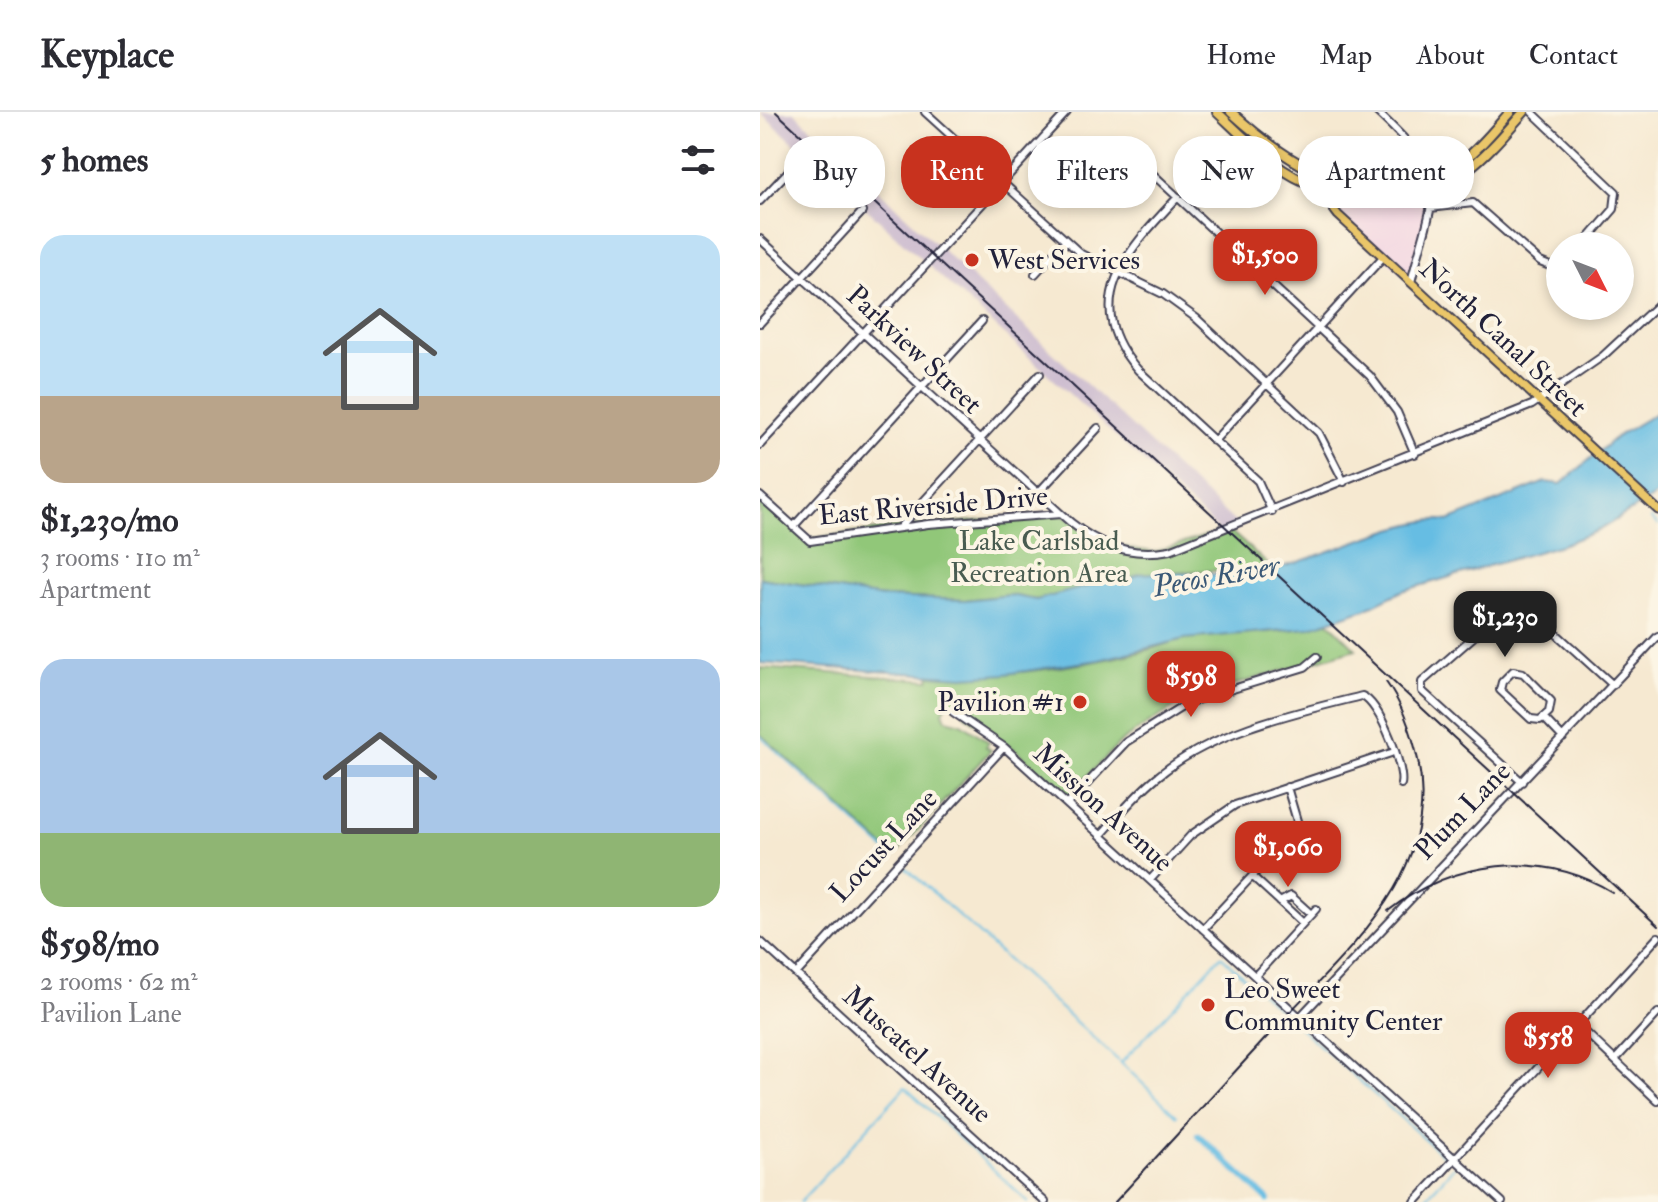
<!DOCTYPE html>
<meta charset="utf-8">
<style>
body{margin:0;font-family:"IM FELL Double Pica",serif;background:#f2f2f3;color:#2b2b33;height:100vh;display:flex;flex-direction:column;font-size:30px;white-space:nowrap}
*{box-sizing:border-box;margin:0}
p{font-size:26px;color:#7c7c81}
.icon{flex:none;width:44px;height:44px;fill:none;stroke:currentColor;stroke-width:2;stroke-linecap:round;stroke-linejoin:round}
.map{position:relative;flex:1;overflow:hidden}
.panel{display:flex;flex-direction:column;background:#fff;width:760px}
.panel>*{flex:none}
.hud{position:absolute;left:24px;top:24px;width:754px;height:72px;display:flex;gap:16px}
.needle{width:52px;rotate:132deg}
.tools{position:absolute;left:786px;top:120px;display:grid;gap:16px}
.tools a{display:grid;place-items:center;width:88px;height:88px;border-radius:50%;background:#fff;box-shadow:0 4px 12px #0003;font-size:40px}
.price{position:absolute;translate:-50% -68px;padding:0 18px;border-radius:16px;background:#c8321e;color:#fff;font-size:26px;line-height:52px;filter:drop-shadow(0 2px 4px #0008)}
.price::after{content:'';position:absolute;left:50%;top:48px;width:24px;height:18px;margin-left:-12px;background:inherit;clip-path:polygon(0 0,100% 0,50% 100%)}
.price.selected{background:#222;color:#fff}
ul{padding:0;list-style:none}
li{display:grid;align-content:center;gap:16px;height:424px;padding:0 40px}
li span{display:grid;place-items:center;height:248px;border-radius:24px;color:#555}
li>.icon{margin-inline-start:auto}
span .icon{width:144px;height:144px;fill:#fffc;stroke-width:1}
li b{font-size:34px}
h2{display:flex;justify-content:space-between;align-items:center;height:96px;padding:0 40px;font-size:34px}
.tag{padding:0 28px;border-radius:32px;background:#fff;box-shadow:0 4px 12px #0003;font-size:28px;line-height:72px}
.tag.selected{background:#c8321e;color:#fff}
header{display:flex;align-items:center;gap:48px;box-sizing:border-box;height:112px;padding:0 40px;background:#fff;border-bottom:2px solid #e1e1e2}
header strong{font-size:38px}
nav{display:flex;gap:44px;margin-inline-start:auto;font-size:28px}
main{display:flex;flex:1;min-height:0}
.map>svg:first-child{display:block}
.built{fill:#f1d0e2}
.industrial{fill:#cebed0}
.green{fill:#91c779;stroke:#5a745a;stroke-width:2}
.water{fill:#66bde3;stroke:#44708f;stroke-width:2}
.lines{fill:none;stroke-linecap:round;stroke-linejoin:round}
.stream{stroke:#66bde3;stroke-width:2}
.canal{stroke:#66bde3;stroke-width:6}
.minor-casing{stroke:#424052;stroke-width:10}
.major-casing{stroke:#424052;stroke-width:11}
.highway-casing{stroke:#424052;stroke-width:12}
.minor{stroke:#fff;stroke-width:6}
.major{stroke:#eac669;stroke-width:7}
.highway{stroke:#eac669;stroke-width:8}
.rail{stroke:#22223b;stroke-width:2}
.poi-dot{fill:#c8321e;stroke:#fcf5e5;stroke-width:3}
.labels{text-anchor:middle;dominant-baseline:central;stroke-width:8;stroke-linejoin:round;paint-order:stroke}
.poi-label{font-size:28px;fill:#22223b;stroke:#fcf5e5;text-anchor:start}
.street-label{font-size:28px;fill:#22223b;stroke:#fcf5e5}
.park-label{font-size:28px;fill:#495c51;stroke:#fcf5e5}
.water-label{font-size:30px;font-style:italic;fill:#3a5876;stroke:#fcf5e5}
</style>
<header>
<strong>Keyplace</strong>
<nav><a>Home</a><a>Map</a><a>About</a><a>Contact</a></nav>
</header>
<main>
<section class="panel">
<h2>5 homes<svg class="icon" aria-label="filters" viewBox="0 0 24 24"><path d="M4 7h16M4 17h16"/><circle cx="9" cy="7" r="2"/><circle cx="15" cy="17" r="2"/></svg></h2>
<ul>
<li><span style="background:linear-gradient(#bfe0f5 65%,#b9a48a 0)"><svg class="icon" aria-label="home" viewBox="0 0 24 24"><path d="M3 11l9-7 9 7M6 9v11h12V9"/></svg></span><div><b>$1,230/mo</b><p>3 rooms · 110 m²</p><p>Apartment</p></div></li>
<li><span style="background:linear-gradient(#a9c7e8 70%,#8fb573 0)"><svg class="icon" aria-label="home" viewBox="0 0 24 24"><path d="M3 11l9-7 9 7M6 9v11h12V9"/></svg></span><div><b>$598/mo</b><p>2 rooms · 62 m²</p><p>Pavilion Lane</p></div></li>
</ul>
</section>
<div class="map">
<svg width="898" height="1090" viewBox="0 0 898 1090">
<rect width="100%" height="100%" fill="#fcf5e5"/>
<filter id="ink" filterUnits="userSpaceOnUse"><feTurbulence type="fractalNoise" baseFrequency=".0125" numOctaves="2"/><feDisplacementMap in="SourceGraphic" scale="16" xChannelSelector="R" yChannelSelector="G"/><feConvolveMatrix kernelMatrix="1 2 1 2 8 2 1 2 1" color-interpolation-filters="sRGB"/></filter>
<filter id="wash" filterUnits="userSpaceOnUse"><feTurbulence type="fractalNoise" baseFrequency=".006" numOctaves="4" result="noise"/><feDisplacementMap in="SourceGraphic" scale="32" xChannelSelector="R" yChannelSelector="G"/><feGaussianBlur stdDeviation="1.8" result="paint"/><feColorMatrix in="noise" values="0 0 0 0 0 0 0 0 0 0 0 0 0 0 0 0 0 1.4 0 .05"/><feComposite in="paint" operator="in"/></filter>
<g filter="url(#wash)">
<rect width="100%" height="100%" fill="#f6e9d1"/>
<path class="built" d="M674 76 651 170 578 103 573 87 575 80 605 86Z"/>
<path class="industrial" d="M0 0H34L478 413 461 420Z"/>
<path class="green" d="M0 384 47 427 140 415 301 402 345 432 394 440 468 417 513 457 405 460 276 488 250 483 205 488 123 485 0 466Z
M568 509 596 537 429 586 364 627 307 685 257 639 205 603 200 592 188 591 183 599 186 607 202 611 229 630 226 635 231 638 134 744 0 622V556L169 568 170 563C240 566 308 556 376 541 394 537 411 529 429 526 476 519 524 524 568 509Z"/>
<path class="water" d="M898 300V382L839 418 804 432 642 479 605 497 548 516 425 527 339 548 246 562 203 565 0 551V466L123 485 205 488 250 483 276 488 341 471 366 469 379 462C420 458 462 467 503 460 546 453 653 400 688 409L785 370 801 372 856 325Z"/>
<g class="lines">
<path class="stream" d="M891 407 898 413
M0 624 133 745
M145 755 361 951
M493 873 523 901
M529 906 687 1047
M417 1004 361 951 461 844 486 867
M40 1090 145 975 268 1090
M662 1090 694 1055"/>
<path class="canal" d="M438 1023 508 1088"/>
</g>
</g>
<g filter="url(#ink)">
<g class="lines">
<g class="minor-casing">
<path id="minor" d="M165 0 321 142 403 182 436 206 559 321 584 370
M617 0C693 71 675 76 651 170
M772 0 856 80 854 97 822 134
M369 35V40L610 264 637 300 655 342
M418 85C369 137 317 189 378 258L498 369 512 400
M0 89 42 45
M670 96 713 91 780 150 790 154 800 153
M0 127 301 402
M275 162 305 129
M0 211 102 100
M454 329 623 145
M0 333 307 0
M278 381 338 316
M0 384 50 429 168 412 301 402C331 430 368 446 410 438L772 293 843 244 898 193
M33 415 222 209
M140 415 280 262
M753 559 763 561 791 589 789 600 780 608 771 607 740 578 742 570Z
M193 600 244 635 742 1090
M784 606 803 626
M762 670 662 579V570L752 491 760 489 853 573
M308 692 366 630 430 590 545 555 557 545
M341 723C359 703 376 682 397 665 452 619 533 601 602 584 620 591 645 657 641 672
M492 764 543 811
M390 768 431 723 475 693 631 641
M520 790 531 784 551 802
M443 817 534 719 537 709 527 675
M0 829 285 1090
M36 862 244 635
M495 864 556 797
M540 905 898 524
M818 913 898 989
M855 948 898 901
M655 1090 898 825"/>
</g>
<g class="major-casing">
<path id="major" d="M575 80 572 95 578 103 898 398"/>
</g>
<g class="highway-casing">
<path id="highway" d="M457 0C475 17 493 35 512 50 568 93 650 99 708 57 729 41 746 20 764 0
M471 0C536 59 618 111 703 49 721 35 735 17 750 0"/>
</g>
<use href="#minor" class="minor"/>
<use href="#major" class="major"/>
<use href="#highway" class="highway"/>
<path class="rail" d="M16 0 898 814
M628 799C693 748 781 737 852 780
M355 1090C409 1032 462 973 516 915 584 840 682 763 658 648 652 621 643 593 626 570"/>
</g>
</g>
<g class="poi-dot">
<circle cx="212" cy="148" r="8"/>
<circle cx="320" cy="590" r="8"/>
<circle cx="448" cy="893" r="8"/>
</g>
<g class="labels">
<g class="poi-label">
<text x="228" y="148">West Services</text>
<text x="304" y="590" text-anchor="end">Pavilion #1</text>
<text x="464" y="877">Leo Sweet<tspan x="464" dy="32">Community Center</tspan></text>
</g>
<g class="street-label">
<text transform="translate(743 226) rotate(43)">North Canal Street</text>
<text transform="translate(154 238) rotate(43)">Parkview Street</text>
<text transform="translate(173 394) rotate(-5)">East Riverside Drive</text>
<text transform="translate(343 696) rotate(42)">Mission Avenue</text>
<text transform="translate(703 699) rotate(-46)">Plum Lane</text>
<text transform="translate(124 734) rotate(-47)">Locust Lane</text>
<text transform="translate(157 943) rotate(42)">Muscatel Avenue</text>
</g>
<g class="park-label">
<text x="279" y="429">Lake Carlsbad<tspan x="279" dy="32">Recreation Area</tspan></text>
</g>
<g class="water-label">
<text transform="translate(456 464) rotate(-10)">Pecos River</text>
</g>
</g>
</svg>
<div class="tools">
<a><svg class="needle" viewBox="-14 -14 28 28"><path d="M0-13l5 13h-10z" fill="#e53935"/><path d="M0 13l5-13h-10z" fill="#7c7c81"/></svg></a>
</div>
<b class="price" style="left:505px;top:185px">$1,500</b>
<b class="price selected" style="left:745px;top:547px">$1,230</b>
<b class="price" style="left:431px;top:607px">$598</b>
<b class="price" style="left:528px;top:777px">$1,060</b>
<b class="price" style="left:788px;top:968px">$558</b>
<div class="hud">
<a class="tag">Buy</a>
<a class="tag selected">Rent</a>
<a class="tag">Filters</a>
<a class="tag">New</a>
<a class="tag">Apartment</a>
</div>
</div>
</main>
